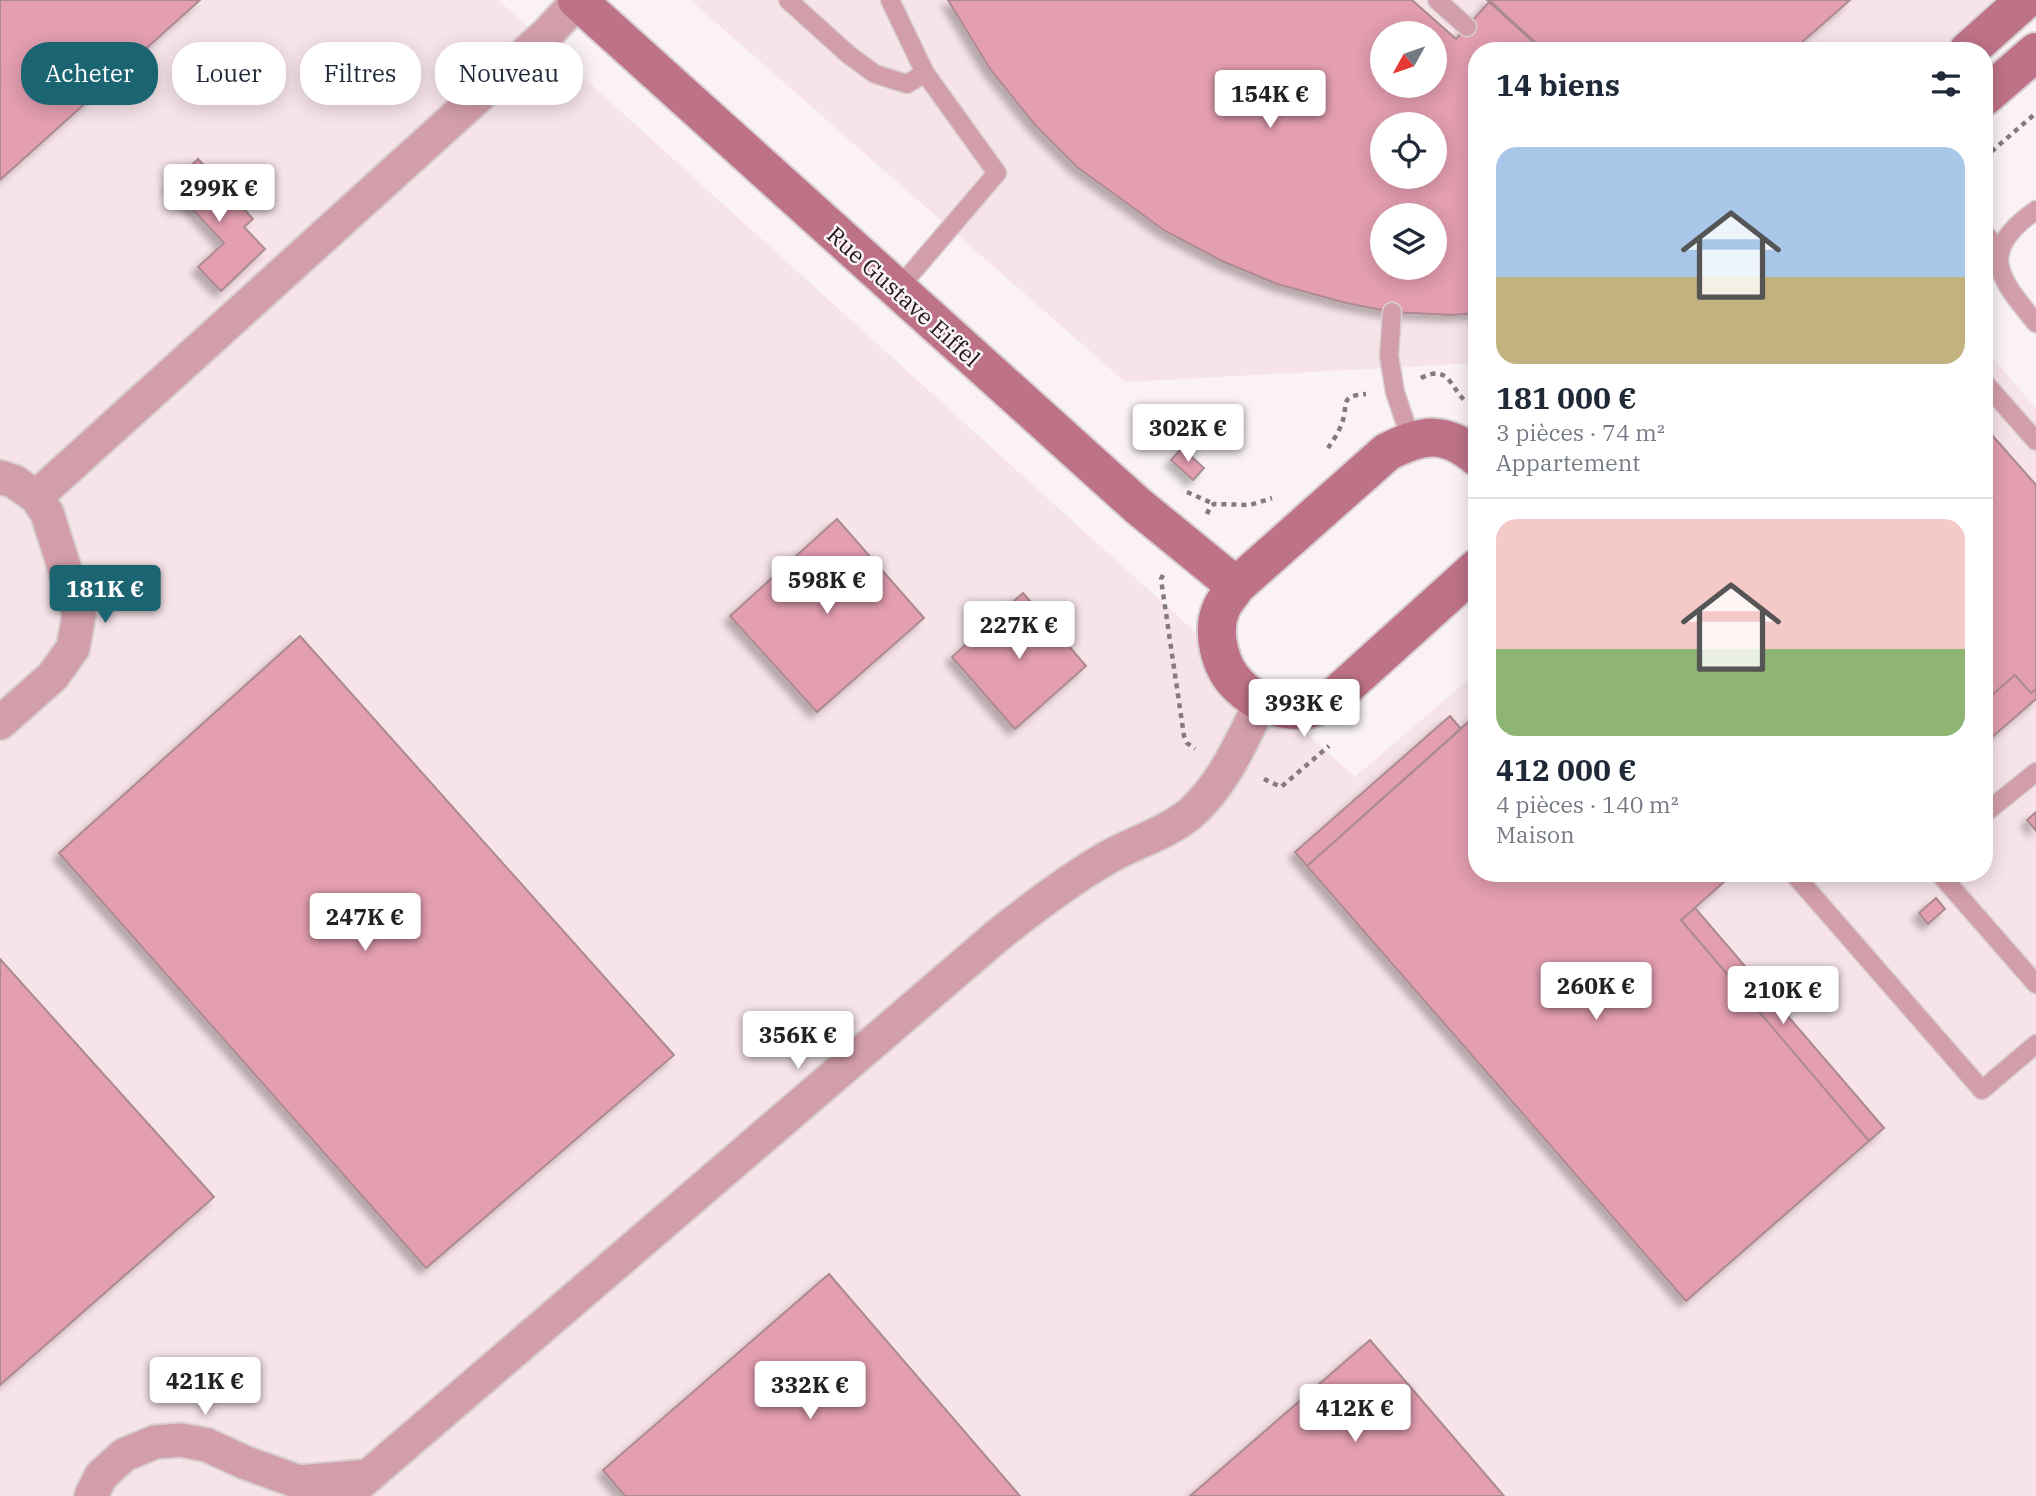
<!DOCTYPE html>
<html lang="fr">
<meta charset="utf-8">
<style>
body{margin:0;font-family:"IBM Plex Serif",serif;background:#f6f6f7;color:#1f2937;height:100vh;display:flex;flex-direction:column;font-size:26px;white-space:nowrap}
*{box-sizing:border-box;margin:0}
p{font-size:23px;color:#747a83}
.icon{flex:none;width:38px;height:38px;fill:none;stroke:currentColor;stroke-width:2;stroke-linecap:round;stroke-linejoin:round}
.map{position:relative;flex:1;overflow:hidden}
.drawer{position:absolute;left:1468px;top:42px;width:525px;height:840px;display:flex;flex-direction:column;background:#fff;border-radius:28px;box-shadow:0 4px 18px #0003}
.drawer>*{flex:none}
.top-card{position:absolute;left:21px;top:42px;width:665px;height:63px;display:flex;gap:14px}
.needle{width:46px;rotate:230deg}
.fabs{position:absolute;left:1370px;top:21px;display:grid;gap:14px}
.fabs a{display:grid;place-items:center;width:77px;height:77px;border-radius:50%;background:#fff;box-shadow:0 4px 18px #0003;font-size:35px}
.price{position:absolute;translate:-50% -60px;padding:0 16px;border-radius:7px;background:#fff;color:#222;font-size:23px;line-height:46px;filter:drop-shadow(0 2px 4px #0008)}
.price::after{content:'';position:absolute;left:50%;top:42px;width:21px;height:16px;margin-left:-10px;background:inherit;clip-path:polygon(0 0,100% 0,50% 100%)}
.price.on{background:#1b6572;color:#fff}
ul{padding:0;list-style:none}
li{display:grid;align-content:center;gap:14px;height:371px;padding:0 28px}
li+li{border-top:2px solid #e0e1e3}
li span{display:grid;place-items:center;height:217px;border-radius:21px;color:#555}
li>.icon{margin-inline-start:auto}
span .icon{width:126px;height:126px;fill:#fffc;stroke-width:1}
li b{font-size:30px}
h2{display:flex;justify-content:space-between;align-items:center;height:84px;padding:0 28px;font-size:30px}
.pill{padding:0 24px;border-radius:28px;background:#fff;box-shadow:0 4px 18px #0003;font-size:24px;line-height:63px}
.pill.on{background:#1b6572;color:#fff}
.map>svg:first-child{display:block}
.built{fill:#f7e4e9;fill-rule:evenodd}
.building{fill:#e39eb0;stroke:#ac8a92;stroke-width:2;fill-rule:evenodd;filter:url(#shadow)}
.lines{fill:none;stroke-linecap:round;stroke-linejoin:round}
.lane-casing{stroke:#d8cfd1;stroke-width:21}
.street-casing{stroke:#d8cfd1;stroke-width:37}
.secondary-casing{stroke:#d8cfd1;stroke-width:42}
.path{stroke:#857a7d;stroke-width:4.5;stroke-dasharray:5 5;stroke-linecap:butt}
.lane{stroke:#d39eab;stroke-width:18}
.street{stroke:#d39eab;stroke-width:33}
.secondary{stroke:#be7288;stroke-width:38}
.labels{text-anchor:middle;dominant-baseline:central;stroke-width:5;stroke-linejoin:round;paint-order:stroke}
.street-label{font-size:23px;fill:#24171b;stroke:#faf2f4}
</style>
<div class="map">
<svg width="2036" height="1496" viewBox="0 0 2036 1496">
<defs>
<filter id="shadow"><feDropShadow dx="-6" dy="6" stdDeviation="3.5" flood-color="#0004"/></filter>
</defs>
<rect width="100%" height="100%" fill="#faf2f4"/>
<path class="built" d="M0 0H498L1355 777 1477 672V873H1984L1985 349 2036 408V1496H0Z
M690 0H1994L1939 51H1477V363L1125 382ZM1382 33H1435V86H1382ZM1382 124H1435V177H1382ZM1382 215H1435V268H1382Z"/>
<path class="building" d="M0 0H200L0 180Z
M948 0H1412L1456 39 1490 1 1545 51H1477V313L1451 315 1392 312 1346 303 1277 284 1224 262 1165 231 1077 167 1036 126 990 69ZM1382 33H1435V86H1382ZM1382 124H1435V177H1382ZM1382 215H1435V268H1382Z
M1487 0H1850L1792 51H1543Z
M198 159 253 219 244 227 265 249 221 291 198 267 224 243 170 185Z
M1984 426 2036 485V689L2031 693 2015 675 1984 702Z
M1182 448 1204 468 1193 480 1171 460Z
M837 519 924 618 817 712 730 616Z
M1023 593 1086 666 1015 729 952 657Z
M300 636 674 1055 426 1268 59 853Z
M2015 675 2031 693 2036 689V699L1984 744V702Z
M1477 714V873H1716L1724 882 1681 920 1869 1141 1686 1301 1307 866Z
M1450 716 1461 729 1307 866 1295 852Z
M2036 812V831L2027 820Z
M1936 898 1945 909 1928 924 1919 913Z
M1695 908 1884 1128 1869 1141 1681 920Z
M0 959 214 1197 0 1385Z
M829 1274 1020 1496H625L603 1470Z
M1370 1340 1504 1496H1190Z"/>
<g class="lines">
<g class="lane-casing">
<path id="lane" d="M788 0 849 55 875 74 907 84 925 73
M890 0 925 73 997 173 897 290
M1437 0 1467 27
M2036 210C1977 252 1998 277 2036 323
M1984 233 1999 250
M1392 312 1389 356 1395 392 1411 440
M1984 382 2036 441
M1984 814 2036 772
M1793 873 1982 1090 2036 1044
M1939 873 2036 984"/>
</g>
<g class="street-casing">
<path id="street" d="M0 477 15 482 36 497 47 513 79 614 73 648 53 676 0 723
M36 497 547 34 578 1
M91 1496 101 1476 124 1455 155 1442 181 1440 207 1445 246 1463 299 1482 368 1476
M345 1496 997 936C1032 908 1066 882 1105 859 1132 843 1165 834 1190 814 1224 784 1241 742 1261 702"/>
</g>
<g class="secondary-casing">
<path id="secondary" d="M577 0 1138 506 1236 586
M1968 51 2025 0
M1984 97 2036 52
M1477 457C1444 430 1423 434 1387 452L1236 586C1232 593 1224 601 1221 609 1211 632 1220 668 1238 685 1255 703 1284 713 1308 709 1317 708 1325 702 1333 698L1477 568"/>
</g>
<path class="path" d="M1984 158 2036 113
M1421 378C1449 364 1449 386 1467 403
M1328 448C1333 441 1339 432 1342 423 1349 404 1338 396 1366 394
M1187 492 1214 504
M1207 514 1210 507 1214 504 1250 505 1272 498
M1163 575 1161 579 1184 736 1187 743 1195 749
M1264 779 1281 787 1329 746"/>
<use href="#lane" class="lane"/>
<use href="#street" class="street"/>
<use href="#secondary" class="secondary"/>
</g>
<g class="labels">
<g class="street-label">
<text transform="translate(904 296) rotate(42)">Rue Gustave Eiffel</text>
</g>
</g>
</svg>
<div class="fabs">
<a><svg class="needle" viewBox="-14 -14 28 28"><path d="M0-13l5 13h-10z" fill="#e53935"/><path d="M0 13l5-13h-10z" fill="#747a83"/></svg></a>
<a><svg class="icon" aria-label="locate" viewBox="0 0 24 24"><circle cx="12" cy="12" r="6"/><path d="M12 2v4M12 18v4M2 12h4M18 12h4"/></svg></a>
<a><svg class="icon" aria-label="layers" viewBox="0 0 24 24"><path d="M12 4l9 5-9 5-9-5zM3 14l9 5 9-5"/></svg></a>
</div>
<b class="price" style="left:1270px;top:130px">154K €</b>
<b class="price" style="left:219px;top:224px">299K €</b>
<b class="price" style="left:1188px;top:464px">302K €</b>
<b class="price" style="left:827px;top:616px">598K €</b>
<b class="price on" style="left:105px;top:625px">181K €</b>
<b class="price" style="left:1019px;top:661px">227K €</b>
<b class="price" style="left:1304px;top:739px">393K €</b>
<b class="price" style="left:365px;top:953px">247K €</b>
<b class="price" style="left:1596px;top:1022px">260K €</b>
<b class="price" style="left:1783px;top:1026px">210K €</b>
<b class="price" style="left:798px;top:1071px">356K €</b>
<b class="price" style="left:205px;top:1417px">421K €</b>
<b class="price" style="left:810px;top:1421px">332K €</b>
<b class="price" style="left:1355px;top:1444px">412K €</b>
<div class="top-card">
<a class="pill on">Acheter</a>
<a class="pill">Louer</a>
<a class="pill">Filtres</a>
<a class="pill">Nouveau</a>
</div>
<section class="drawer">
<h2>14 biens<svg class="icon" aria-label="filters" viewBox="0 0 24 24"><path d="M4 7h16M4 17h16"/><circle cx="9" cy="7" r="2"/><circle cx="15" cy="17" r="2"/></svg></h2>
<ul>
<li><span style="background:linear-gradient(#a9c7e8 60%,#c2b280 0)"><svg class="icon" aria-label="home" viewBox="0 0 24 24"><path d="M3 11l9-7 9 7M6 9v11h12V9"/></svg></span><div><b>181 000 €</b><p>3 pièces · 74 m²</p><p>Appartement</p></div></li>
<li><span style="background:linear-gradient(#f6c9c9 60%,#8fb573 0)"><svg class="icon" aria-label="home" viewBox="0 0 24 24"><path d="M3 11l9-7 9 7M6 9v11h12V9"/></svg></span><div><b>412 000 €</b><p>4 pièces · 140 m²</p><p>Maison</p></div></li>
</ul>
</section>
</div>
